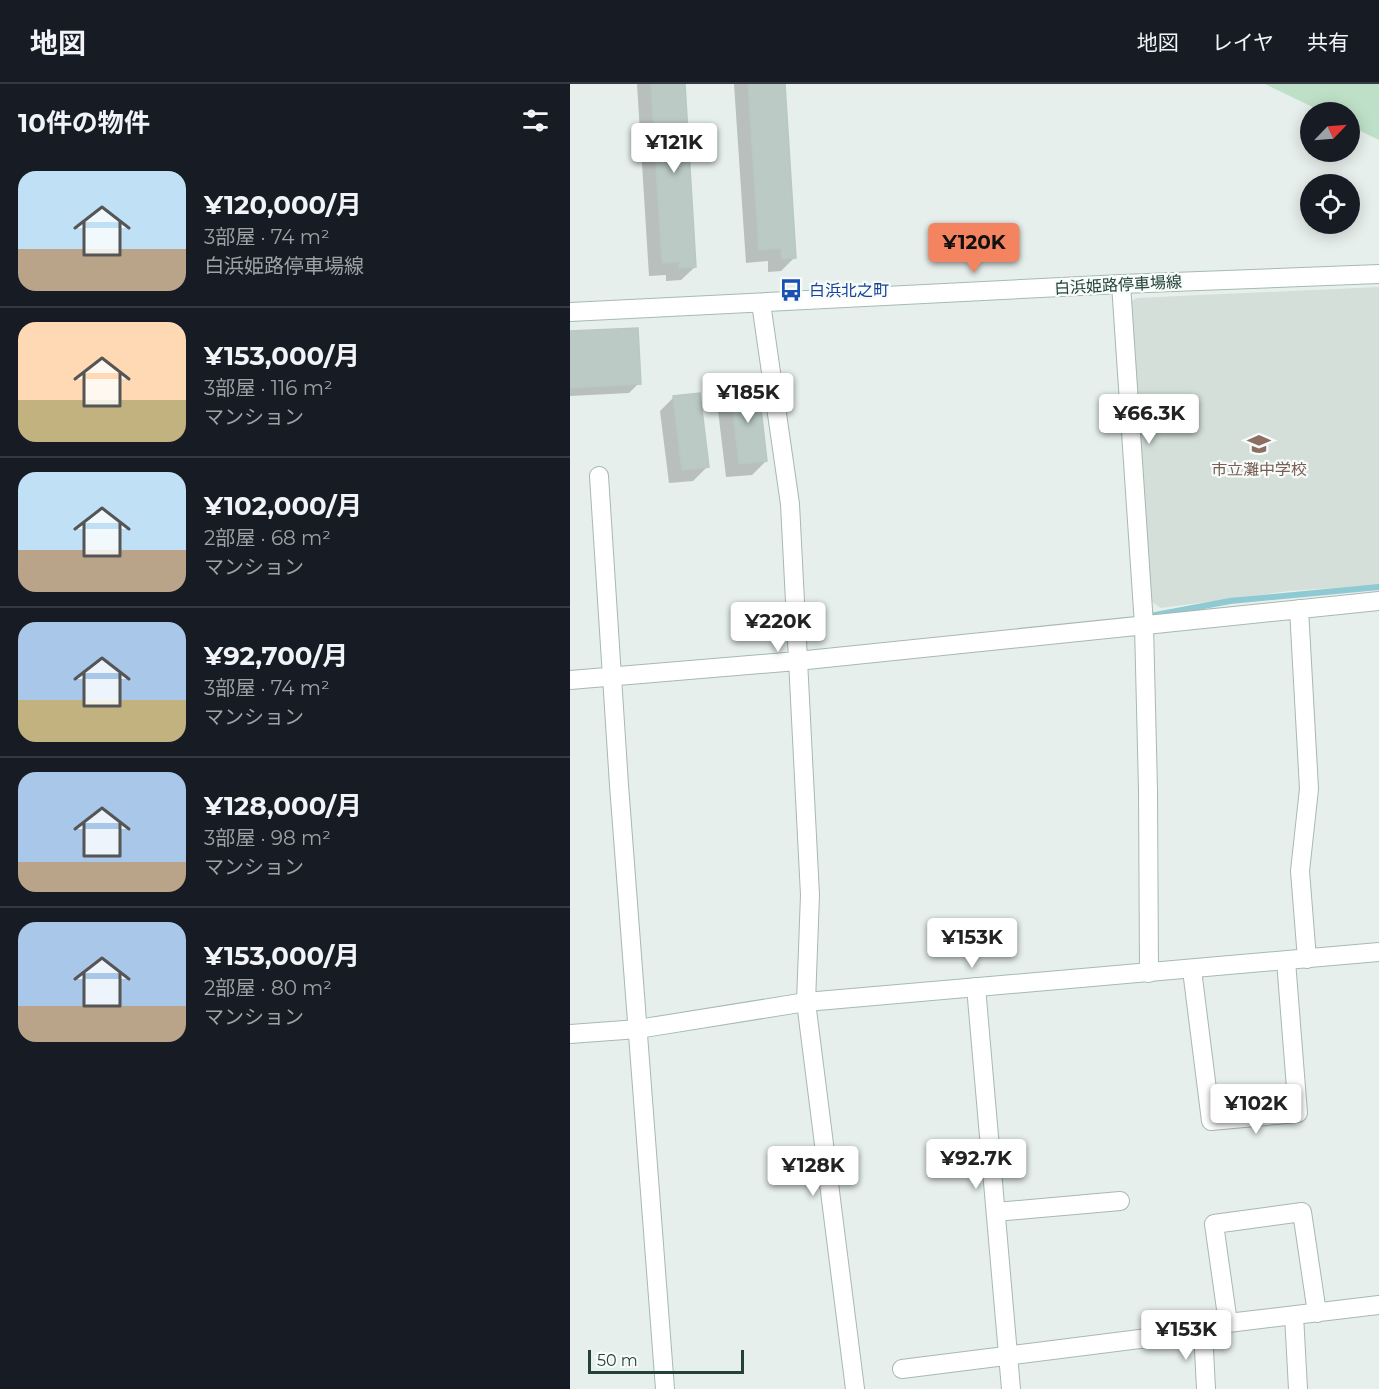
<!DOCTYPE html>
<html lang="ja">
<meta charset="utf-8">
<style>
body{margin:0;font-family:Montserrat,"Noto Sans JP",sans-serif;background:#20242c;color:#f1f3f6;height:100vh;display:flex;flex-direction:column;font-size:22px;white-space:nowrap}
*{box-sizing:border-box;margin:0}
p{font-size:20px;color:#9ea1a6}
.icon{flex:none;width:33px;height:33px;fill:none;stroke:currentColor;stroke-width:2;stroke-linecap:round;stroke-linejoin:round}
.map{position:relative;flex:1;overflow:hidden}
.drawer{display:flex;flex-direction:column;background:#171b24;width:570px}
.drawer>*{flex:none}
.needle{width:39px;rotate:65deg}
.buttons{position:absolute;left:730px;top:18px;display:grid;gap:12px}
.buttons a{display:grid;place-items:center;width:60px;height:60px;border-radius:50%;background:#171b24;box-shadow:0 3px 15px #0003;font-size:30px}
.scale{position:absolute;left:18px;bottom:15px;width:156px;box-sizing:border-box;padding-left:6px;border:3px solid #24423a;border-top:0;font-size:16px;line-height:21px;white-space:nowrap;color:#24423a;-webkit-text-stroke:4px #f7fbf9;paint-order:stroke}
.price{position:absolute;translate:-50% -51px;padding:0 14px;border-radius:6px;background:#fff;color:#222;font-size:20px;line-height:39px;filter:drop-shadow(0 2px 3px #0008)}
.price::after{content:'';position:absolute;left:50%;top:36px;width:18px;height:14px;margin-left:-9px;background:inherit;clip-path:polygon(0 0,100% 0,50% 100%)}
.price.selected{background:#f4845f;color:#111}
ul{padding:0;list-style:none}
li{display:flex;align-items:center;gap:18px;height:150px;padding:0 18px}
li+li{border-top:2px solid #363941}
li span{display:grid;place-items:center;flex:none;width:168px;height:120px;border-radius:18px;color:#555}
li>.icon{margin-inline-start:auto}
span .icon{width:72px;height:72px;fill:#fffc;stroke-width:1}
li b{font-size:26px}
h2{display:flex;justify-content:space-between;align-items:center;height:72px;padding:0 18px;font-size:26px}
header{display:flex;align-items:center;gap:36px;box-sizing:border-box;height:84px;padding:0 30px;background:#171b24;border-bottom:2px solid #363941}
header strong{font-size:28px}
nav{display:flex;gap:33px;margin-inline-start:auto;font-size:21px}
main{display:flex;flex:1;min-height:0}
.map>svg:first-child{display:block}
.built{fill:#d4dfda}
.green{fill:#bfe0c8}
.shadow{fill:#0003}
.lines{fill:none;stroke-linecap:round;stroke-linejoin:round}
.stream{stroke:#8ec9d4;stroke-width:6}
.building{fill:#bbcac4;stroke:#b8c9c2;stroke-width:1.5}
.street-casing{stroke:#a8b8b2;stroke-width:20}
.secondary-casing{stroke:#a4bbb3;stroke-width:20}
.street{stroke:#fff;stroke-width:18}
.secondary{stroke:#fff;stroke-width:18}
.labels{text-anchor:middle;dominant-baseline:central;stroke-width:4.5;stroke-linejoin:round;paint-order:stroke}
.street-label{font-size:16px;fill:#24423a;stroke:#f7fbf9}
.transit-label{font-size:16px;fill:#164399;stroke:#f7fbf9;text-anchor:start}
.education-label{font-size:16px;fill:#785e54;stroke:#f7fbf9}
</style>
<header>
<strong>地図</strong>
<nav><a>地図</a><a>レイヤ</a><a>共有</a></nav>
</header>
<main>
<section class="drawer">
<h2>10件の物件<svg class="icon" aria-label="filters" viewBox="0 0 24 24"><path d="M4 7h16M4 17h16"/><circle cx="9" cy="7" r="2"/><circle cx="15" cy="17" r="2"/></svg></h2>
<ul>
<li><span style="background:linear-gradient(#bfe0f5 65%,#b9a48a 0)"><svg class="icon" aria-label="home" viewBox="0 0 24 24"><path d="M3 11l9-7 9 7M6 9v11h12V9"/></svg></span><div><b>¥120,000/月</b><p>3部屋 · 74 m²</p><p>白浜姫路停車場線</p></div></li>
<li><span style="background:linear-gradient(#ffd9b3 65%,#c2b280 0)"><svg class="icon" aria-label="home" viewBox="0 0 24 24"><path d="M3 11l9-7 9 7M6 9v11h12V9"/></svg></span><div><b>¥153,000/月</b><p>3部屋 · 116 m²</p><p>マンション</p></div></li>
<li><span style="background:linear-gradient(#bfe0f5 65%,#b9a48a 0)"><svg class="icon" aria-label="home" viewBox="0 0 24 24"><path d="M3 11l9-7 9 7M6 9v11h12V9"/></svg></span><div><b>¥102,000/月</b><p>2部屋 · 68 m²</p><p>マンション</p></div></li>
<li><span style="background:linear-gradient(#a9c7e8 65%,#c2b280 0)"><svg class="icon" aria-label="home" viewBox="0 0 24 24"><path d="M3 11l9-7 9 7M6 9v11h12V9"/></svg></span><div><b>¥92,700/月</b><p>3部屋 · 74 m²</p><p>マンション</p></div></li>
<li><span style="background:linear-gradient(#a9c7e8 75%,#b9a48a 0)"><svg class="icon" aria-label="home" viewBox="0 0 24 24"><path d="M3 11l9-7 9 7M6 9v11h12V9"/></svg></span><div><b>¥128,000/月</b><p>3部屋 · 98 m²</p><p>マンション</p></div></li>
<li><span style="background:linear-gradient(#a9c7e8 70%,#b9a48a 0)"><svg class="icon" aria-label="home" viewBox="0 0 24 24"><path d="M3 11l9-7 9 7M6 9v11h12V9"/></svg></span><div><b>¥153,000/月</b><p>2部屋 · 80 m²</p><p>マンション</p></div></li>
</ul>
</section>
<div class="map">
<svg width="809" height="1305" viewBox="0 0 809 1305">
<rect width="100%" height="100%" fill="#e6efeb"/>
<path class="built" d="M809 203V501L719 507 591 524 582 518 558 219 567 214Z"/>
<path class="green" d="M695 0H809V56L780 42V28H753Z"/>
<path class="shadow" d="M67 0H113L125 183 111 196 96 197V191L79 192Z
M164 0H214L225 173 211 187 198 188V177L176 179Z
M0 249 69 299 59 309 0 312Z
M161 304 196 377 182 391 156 393 147 318Z
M104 313 137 383 123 397 99 399 90 327Z"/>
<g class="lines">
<path class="stream" d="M580 532 660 517 809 503"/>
</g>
<path class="building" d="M81 0H115L126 183 109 184V178L92 179Z
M178 0H215L226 174 212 175 211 164 189 166Z
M68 244 71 300 0 304V247Z
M188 299 197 377 169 380 160 302Z
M130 309 139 383 112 386 103 312Z"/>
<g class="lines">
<g class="street-casing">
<path id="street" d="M551 200 574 541 578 706 579 889
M191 219 220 420 240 811 236 918 285 1305
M29 392 49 701 95 1305
M729 525 739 705 730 787 737 875
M0 596 227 577 809 517
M622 886 641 1037 728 1029 716 877
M406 903 441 1305
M426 1128 550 1117
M724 1231 728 1305
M658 1239 644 1140 732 1128 747 1229
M633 1247 636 1305
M332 1285 633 1247 658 1239 809 1221"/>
</g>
<g class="secondary-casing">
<path id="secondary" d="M0 228 551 200 809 190
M0 950 68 945 236 918 809 868"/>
</g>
<use href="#street" class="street"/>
<use href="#secondary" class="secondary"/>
</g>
<defs>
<g id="bus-bare" transform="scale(1.8)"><path d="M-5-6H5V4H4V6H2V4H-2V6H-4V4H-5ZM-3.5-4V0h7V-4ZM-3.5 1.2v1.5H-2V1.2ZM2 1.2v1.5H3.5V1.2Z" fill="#1a4fb4" stroke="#f7fbf9" stroke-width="2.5" paint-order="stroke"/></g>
<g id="school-bare" transform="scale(1.8)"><path d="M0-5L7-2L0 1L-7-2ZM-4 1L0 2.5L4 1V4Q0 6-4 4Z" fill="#8d6e63" stroke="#f7fbf9" stroke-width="2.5" paint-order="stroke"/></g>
</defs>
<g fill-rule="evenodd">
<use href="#bus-bare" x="221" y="206"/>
<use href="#school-bare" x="689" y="360"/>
</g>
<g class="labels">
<g class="street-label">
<text transform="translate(548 201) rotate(-3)">白浜姫路停車場線</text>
</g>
<g class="transit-label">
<text x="239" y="206">白浜北之町</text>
</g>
<g class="education-label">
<text x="689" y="385">市立灘中学校</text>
</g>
</g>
</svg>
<div class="buttons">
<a><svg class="needle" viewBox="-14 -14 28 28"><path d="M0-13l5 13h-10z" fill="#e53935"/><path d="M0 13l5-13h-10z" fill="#9ea1a6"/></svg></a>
<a><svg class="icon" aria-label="locate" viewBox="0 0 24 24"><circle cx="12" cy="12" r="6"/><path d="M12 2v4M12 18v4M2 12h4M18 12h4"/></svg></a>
</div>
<div class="scale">50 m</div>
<b class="price" style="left:104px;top:90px">¥121K</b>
<b class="price selected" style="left:404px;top:190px">¥120K</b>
<b class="price" style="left:178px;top:340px">¥185K</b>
<b class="price" style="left:579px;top:361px">¥66.3K</b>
<b class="price" style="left:208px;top:569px">¥220K</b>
<b class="price" style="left:402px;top:885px">¥153K</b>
<b class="price" style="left:686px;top:1051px">¥102K</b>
<b class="price" style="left:406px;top:1106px">¥92.7K</b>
<b class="price" style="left:243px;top:1113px">¥128K</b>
<b class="price" style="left:616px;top:1277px">¥153K</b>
</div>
</main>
